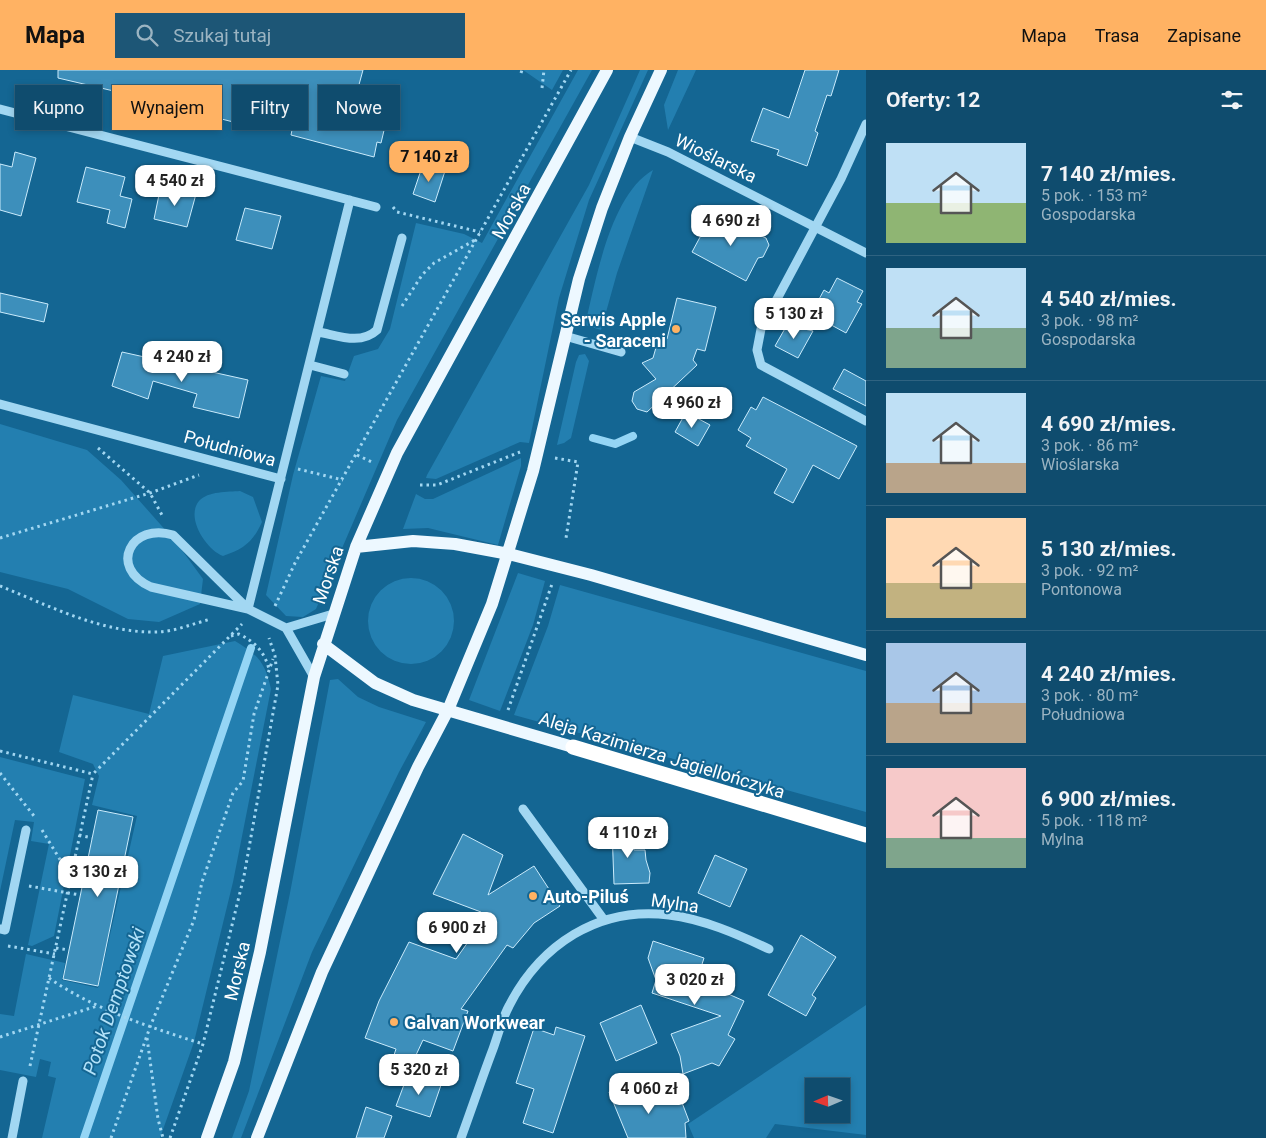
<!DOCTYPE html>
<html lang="pl">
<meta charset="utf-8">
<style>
body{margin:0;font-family:Roboto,sans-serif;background:#1d5676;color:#f1f3f6;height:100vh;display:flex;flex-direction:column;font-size:19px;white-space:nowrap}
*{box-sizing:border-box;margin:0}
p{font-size:16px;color:#9bb4c2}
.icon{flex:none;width:28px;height:28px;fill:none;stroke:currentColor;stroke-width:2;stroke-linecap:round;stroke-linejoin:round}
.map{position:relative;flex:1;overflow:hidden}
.side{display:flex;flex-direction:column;background:#0f4c6e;width:400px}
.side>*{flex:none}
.guide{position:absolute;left:15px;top:15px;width:475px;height:45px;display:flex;gap:10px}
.needle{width:32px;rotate:268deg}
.tools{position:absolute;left:805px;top:1008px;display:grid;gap:10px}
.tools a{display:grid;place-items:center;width:45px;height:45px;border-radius:0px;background:#0f4c6e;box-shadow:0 2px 8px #0003,0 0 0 1px #2f6381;font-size:25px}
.price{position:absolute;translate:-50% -42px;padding:0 11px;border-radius:10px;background:#fff;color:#222;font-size:16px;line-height:32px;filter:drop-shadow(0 1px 2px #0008)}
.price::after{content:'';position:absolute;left:50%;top:30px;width:15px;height:11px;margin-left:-8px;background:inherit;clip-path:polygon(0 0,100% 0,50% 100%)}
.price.active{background:#ffb263;color:#111}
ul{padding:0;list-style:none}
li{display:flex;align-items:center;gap:15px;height:125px;padding:0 20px}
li+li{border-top:1px solid #2f6381}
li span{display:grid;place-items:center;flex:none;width:140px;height:100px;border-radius:0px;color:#555}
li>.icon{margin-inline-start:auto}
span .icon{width:60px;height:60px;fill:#fffc;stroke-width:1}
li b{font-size:21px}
h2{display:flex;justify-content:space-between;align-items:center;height:60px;padding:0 20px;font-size:21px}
.chip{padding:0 18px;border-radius:0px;background:#0f4c6e;box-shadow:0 2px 8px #0003,0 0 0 1px #2f6381;font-size:18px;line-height:45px}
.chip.active{background:#ffb263;color:#111}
header{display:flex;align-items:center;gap:30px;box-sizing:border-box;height:70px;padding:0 25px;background:#ffb263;color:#111}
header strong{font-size:24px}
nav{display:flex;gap:28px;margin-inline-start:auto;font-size:18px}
.search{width:350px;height:45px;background:#1d5676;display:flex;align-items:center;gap:12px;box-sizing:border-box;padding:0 18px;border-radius:0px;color:#9bb4c2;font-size:19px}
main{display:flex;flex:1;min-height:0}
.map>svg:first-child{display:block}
.green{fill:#237fb0;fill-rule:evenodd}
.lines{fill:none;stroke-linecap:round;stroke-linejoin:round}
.stream{stroke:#94d5f5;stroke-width:8}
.building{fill:#3d8fbb;stroke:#caebfc}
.path{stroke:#a2d7f2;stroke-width:3;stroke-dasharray:2.5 4;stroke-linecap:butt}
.minor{stroke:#a2d7f2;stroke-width:9}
.major{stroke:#edf8ff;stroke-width:12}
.highway{stroke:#fff;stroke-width:15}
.poi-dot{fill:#ffb263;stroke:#146693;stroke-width:2}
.labels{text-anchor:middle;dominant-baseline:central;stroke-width:4;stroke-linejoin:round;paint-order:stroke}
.street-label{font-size:18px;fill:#fff;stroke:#146693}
.poi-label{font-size:18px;font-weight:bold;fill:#fff;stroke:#146693;text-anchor:start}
.water-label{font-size:19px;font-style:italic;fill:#b3e2f9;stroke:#146693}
</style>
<header>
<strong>Mapa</strong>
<div class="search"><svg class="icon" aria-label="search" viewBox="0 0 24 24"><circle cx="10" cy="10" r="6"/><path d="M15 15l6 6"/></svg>Szukaj tutaj</div>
<nav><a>Mapa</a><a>Trasa</a><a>Zapisane</a></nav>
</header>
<main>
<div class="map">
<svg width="866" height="1068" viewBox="0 0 866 1068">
<rect width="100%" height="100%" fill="#146693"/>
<path class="green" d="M523 0H563L552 20Z
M578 0H592L397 350 316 539 303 547 286 546 266 525 293 405 321 306 345 311 354 286 378 279 390 259 416 153 464 164 482 173Z
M640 0H648L589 130 559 228 529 373 520 372 436 409 426 408 427 405 589 115Z
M678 0H696L668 60 664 35Z
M653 100 617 203 601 260 585 255C596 210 610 125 653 100Z
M585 284 589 291 571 368 564 373 557 375 576 292 579 285Z
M0 354 87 380 121 410 176 472 203 509 200 534 159 552 128 549 68 519 0 502Z
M521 388V396L498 475 428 458 403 459 416 424 425 429H433Z
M240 421 253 427 262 452C253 472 244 479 223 486 207 480 185 448 199 431 208 421 228 422 240 421Z
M518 503 545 511 533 555 500 641 469 630Z
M368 551a43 43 0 1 1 86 0a43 43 0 1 1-86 0Z
M560 515 866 601V742L514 645 548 556Z
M235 571C258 585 265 592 271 619L233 812 194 972 160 1068H42L56 1008 48 1006 51 992 40 989 36 1007 0 1000V944L14 946 26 884 65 893 62 910 98 918 137 746 92 735 99 706 93 694 59 682 73 625 149 644 163 586Z
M338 609 358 627 379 637 426 652 399 702 312 882 241 1068H232L249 1021 290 823 330 610Z
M0 687 85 709 54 866 32 876 28 875 49 774 31 771 34 752 15 750 0 821Z
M866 935V1065L775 1054 766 1068H694L688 1054ZM841 1016V1044H814V1016Z"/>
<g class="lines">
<path class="stream" d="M593 368 615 374 633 366
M84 1068 251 578"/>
</g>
<path class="building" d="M58 0H363L351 44 386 52 381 73 377 72 374 87 291 65 292 60 254 51 253 57 194 42 192 46 147 35 148 29 58 8Z
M805 0H839L831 26 827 25 815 61 818 63 807 96 777 85 779 80 751 71 763 38 789 48Z
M15 82 36 88 21 146 0 140V94L12 97Z
M423 94 445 101 435 132 413 124Z
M86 97 125 107 120 126 132 129 125 158 107 153 110 140 77 132Z
M160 120 176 124 177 120 196 124 187 157 154 149Z
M245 138 281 146 272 179 236 170Z
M712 145 766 168 769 175 763 187 758 188 746 211 692 182Z
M837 208 863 221 857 232 862 234 846 263 811 244 824 220 829 223Z
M0 223 48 234 44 252 0 242Z
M677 228 716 237 705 281 697 279 693 290 697 295 647 342 637 339 632 331 634 322 656 309 642 293 653 288 657 274 662 275 664 269H667Z
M787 255 813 261 798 288 775 276Z
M122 282 248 310 239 348 193 337 197 324 153 311 148 329 112 316Z
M844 299 866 311V336L833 319Z
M763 327 857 376 839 409 813 395 793 433 774 423 787 399 746 376 751 368 738 360 751 337 756 340Z
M686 342 710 355 698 376 675 362Z
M98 740 133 747 98 916 63 909Z
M634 759V780H645L646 790 650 803 649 813 614 814 612 760Z
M463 764 503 785 488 825 534 796 560 836 534 853 513 878 507 875 461 939 468 941 453 981 423 970 410 998 392 991 396 979 365 968 379 931 409 872 456 889 480 855 475 852 481 842 433 824Z
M715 785 747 799 730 837 698 823Z
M801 865 836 887 812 925 816 928 806 946 768 925Z
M653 871 704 888 697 910 744 931 728 965 735 969 719 996 712 993 683 1004 680 986 671 964 721 946 652 923 656 910 648 888Z
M641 935 657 973 616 991 600 953Z
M556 957 585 966 553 1063 523 1053 534 1019 516 1013 534 958 554 965Z
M408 1004 441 1015 430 1047 396 1036Z
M632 1012 640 1032 681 1030 689 1051 685 1053 686 1068H628L609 1022Z
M366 1037 392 1046 384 1068H356Z"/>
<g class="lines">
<path class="path" d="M521 3 522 0
M542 18 544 0
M393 137 397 142 480 162
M402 236 422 205 434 193 475 170
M98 378 150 423 163 447
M357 385 374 393
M555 388 578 392 566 468
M298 399 343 410
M420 415H437L520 382
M0 468 150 423 199 405
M0 516C50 536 103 564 159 562 176 561 195 553 211 549
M275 536 295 493 571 0
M231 566 239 564C255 572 264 581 269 599
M508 640 552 514
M0 681 93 704 242 554
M0 703 34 746
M42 760 70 806
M79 765 92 768
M29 816 80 825
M8 876 55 884
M56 878 69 880
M49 908C95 940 150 957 203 974
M0 967 97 936
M147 968 158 1049 163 1068
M30 996 93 704
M111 1068 150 957 194 850 202 812 233 723 243 711 254 644 273 589
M170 1068 203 974 244 806 278 615 275 586 269 568"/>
<path class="minor" d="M0 39 376 137
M866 54 841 109 761 259 757 280 761 295 866 351
M630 67 668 82 866 183
M319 262C339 266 361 275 377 260L402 168
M565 266 621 282
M310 295 344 304
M0 334 281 409
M248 539 350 130
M248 539 173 465C132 452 107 497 151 517L248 539 286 558 314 607
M286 558 333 544
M523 739 604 850
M0 859 5 860 26 760
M12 1068 23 1011
M461 1068C472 1038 482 1008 493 979 498 965 502 949 509 936 540 875 598 836 669 845 703 849 737 864 769 879"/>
<path class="major" d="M356 477 413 471 455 474 509 484 591 505 866 585
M323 574 375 613 413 630 573 677
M207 1068 234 992 260 882 314 607 356 477 397 383 607 0
M257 1068 322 902 418 697 448 640 492 534 533 401 579 209 602 138 630 67 661 0"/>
<path class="highway" d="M573 677 866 765"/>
</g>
<g class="poi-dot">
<circle cx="676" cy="259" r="5"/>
<circle cx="533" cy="826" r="5"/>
<circle cx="394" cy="952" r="5"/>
</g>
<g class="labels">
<g class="street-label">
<text transform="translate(716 88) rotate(26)">Wioślarska</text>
<text transform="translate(511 141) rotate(-61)">Morska</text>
<text transform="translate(230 378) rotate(15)">Południowa</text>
<text transform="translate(328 505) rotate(-71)">Morska</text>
<text transform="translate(662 685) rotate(17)">Aleja Kazimierza Jagiellończyka</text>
<text transform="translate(675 833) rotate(8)">Mylna</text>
<text transform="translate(237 901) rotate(-77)">Morska</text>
</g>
<g class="poi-label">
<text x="666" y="249" text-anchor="end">Serwis Apple<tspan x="666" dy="21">- Saraceni</tspan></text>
<text x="543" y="826">Auto-Piluś</text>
<text x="404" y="952">Galvan Workwear</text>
</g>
<g class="water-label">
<text transform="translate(114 931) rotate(-71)">Potok Demptowski</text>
</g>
</g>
</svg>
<div class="tools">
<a><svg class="needle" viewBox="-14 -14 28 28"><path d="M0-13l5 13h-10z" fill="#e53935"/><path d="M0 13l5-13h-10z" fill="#9bb4c2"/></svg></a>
</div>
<b class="price active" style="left:429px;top:113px">7 140 zł</b>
<b class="price" style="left:175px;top:137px">4 540 zł</b>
<b class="price" style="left:731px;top:177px">4 690 zł</b>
<b class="price" style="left:794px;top:270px">5 130 zł</b>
<b class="price" style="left:182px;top:313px">4 240 zł</b>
<b class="price" style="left:692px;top:359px">4 960 zł</b>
<b class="price" style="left:628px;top:789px">4 110 zł</b>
<b class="price" style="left:98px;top:828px">3 130 zł</b>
<b class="price" style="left:457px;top:884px">6 900 zł</b>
<b class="price" style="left:695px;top:936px">3 020 zł</b>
<b class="price" style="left:419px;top:1026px">5 320 zł</b>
<b class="price" style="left:649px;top:1045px">4 060 zł</b>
<div class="guide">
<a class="chip">Kupno</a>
<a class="chip active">Wynajem</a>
<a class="chip">Filtry</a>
<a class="chip">Nowe</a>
</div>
</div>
<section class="side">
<h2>Oferty: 12<svg class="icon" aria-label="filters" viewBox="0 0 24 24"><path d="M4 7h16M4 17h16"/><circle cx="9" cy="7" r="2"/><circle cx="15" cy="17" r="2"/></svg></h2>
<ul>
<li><span style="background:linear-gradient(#bfe0f5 60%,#8fb573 0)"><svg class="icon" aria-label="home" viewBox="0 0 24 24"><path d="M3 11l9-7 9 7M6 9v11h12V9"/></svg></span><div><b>7 140 zł/mies.</b><p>5 pok. · 153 m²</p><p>Gospodarska</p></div></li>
<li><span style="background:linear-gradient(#bfe0f5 60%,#7fa58c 0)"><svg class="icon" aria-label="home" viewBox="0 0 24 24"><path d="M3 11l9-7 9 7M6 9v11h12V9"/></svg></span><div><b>4 540 zł/mies.</b><p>3 pok. · 98 m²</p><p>Gospodarska</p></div></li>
<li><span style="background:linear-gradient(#bfe0f5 70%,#b9a48a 0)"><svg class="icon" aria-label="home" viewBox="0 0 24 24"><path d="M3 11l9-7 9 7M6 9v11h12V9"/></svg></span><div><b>4 690 zł/mies.</b><p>3 pok. · 86 m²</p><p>Wioślarska</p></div></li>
<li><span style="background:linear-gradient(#ffd9b3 65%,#c2b280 0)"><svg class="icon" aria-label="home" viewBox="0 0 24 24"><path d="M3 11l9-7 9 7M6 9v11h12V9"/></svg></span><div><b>5 130 zł/mies.</b><p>3 pok. · 92 m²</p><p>Pontonowa</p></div></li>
<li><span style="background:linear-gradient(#a9c7e8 60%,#b9a48a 0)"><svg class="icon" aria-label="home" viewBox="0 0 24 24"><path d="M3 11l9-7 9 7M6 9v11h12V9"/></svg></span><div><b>4 240 zł/mies.</b><p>3 pok. · 80 m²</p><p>Południowa</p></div></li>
<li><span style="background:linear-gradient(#f6c9c9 70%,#7fa58c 0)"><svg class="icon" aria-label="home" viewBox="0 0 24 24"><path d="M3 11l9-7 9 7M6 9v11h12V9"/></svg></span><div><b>6 900 zł/mies.</b><p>5 pok. · 118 m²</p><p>Mylna</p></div></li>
</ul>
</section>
</main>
